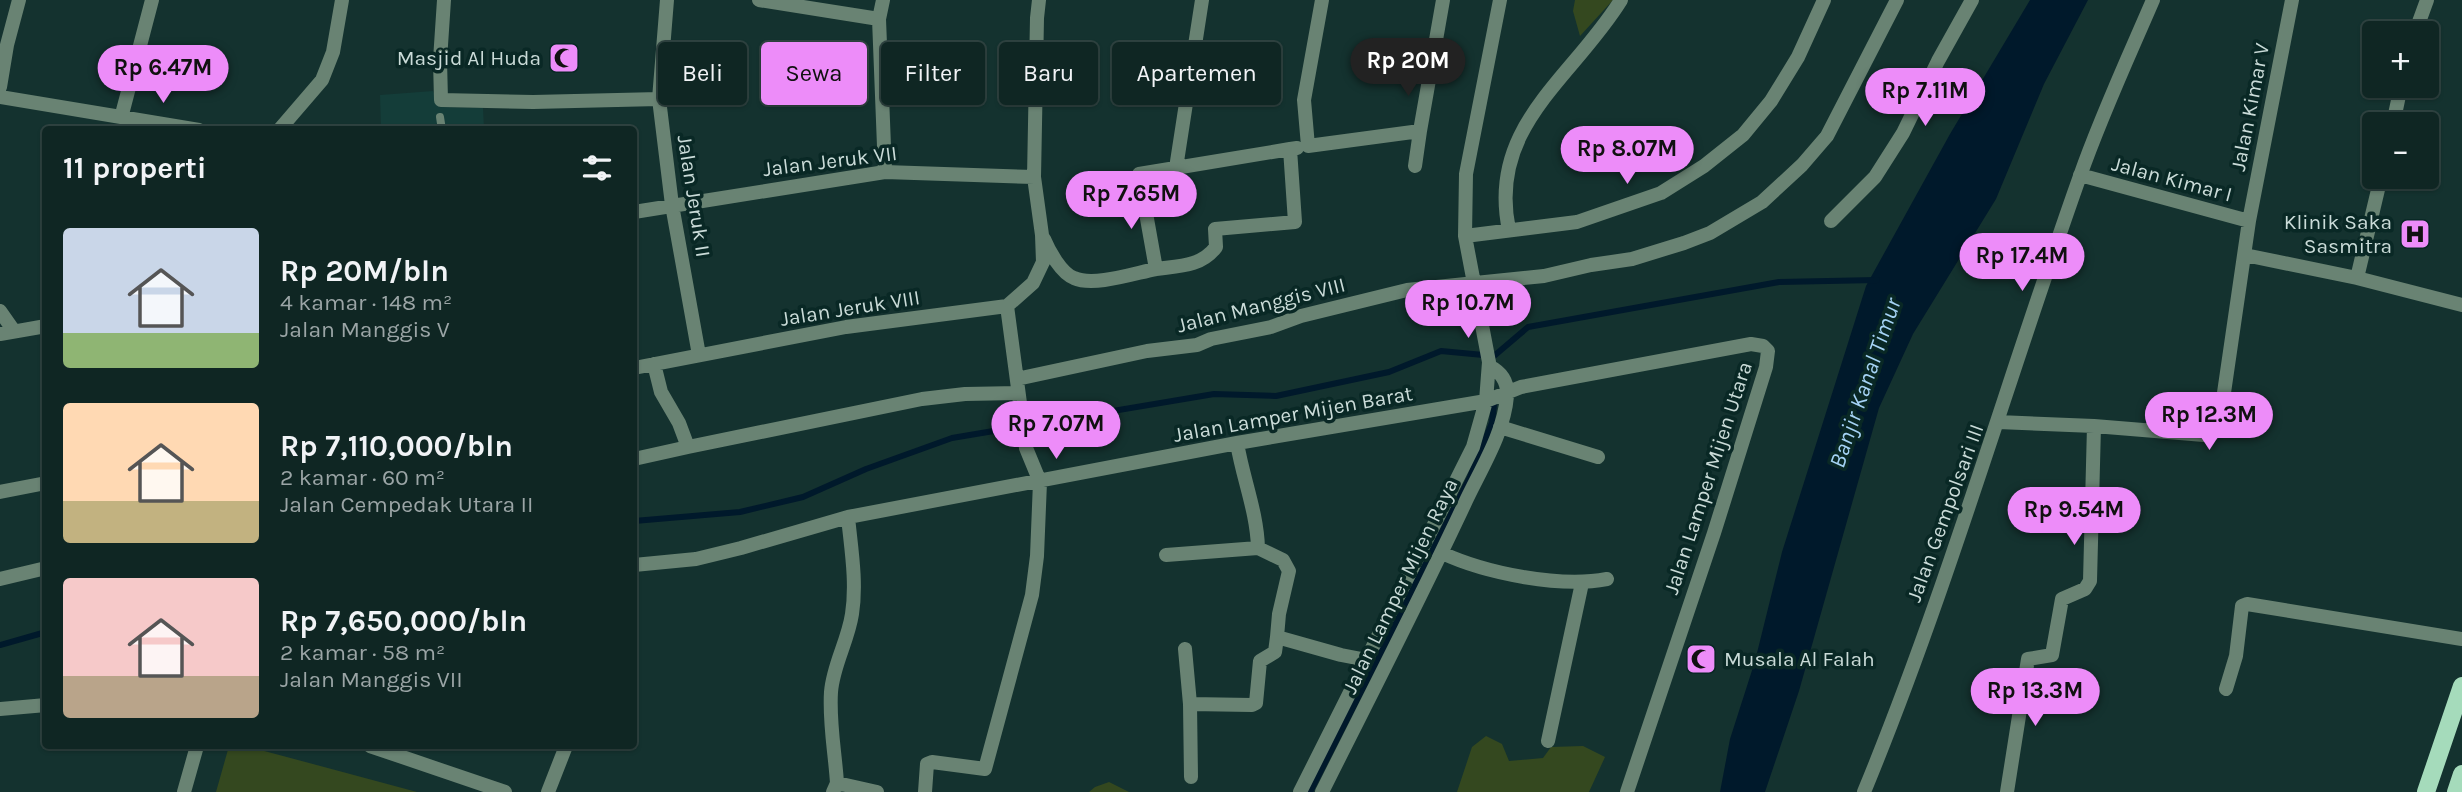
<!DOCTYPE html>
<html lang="id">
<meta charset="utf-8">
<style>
body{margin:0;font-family:Karla,sans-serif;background:#182e2b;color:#f1f3f6;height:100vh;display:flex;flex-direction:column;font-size:26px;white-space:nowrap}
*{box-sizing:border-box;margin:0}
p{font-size:23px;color:#9ba5a6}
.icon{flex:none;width:38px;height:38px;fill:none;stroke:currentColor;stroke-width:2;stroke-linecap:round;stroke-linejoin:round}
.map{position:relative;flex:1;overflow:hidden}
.drawer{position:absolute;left:42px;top:126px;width:595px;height:623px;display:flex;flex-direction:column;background:#0f2623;border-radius:7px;box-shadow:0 2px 5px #0004,0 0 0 2px #2f4341}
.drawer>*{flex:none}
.top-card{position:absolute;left:658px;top:42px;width:665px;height:63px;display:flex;gap:14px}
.controls{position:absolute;left:2362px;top:21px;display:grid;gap:14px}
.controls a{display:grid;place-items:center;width:77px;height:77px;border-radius:7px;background:#0f2623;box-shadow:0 2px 5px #0004,0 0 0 2px #2f4341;font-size:35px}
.price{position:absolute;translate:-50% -60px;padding:0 16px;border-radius:24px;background:#ed8cf9;color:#111;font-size:23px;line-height:46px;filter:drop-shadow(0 2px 4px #0008)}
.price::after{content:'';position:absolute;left:50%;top:42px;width:21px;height:16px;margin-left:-10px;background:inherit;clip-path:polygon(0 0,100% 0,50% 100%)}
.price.current{background:#222;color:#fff}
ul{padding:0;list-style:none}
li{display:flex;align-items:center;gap:21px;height:175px;padding:0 21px}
li span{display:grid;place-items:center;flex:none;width:196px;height:140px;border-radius:7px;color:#555}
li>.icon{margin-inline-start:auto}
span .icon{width:84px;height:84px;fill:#fffc;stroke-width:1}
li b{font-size:30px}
h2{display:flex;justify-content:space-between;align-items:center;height:84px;padding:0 21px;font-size:30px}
.pill{padding:0 24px;border-radius:7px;background:#0f2623;box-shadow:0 2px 5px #0004,0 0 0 2px #2f4341;font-size:24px;line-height:63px}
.pill.current{background:#ed8cf9;color:#111}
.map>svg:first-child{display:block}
.built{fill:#143d39}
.green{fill:#34481f}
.water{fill:#00192b}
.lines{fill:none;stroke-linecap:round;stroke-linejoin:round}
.stream{stroke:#00192b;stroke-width:6}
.lane{stroke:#698373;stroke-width:8}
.street{stroke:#698373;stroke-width:14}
.primary{stroke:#a5dbbb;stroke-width:18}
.labels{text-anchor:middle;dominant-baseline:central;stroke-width:7;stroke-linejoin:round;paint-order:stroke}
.poi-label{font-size:21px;fill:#cadbd8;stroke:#092825;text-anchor:end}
.street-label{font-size:21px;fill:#cadbd8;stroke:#092825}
.water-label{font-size:23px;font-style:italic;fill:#a5d3f5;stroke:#092825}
</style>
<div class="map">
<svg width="2462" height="792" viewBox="0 0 2462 792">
<rect width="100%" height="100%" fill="#14322f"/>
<path class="built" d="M433 91 439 107 483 108 484 129H381L380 95Z"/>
<path class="green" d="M1575 0H1613L1580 36 1573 11Z
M1486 736 1502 744 1509 761 1543 758 1551 747 1583 746 1605 757 1589 792H1457L1472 747Z
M229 746H246L417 792H216Z
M1109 782 1129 792H1089L1095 787Z"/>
<path class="water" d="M2030 0H2088L2044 84 1996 199 1913 334 1879 408 1799 691 1765 792H1720L1730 739 1755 661 1782 552 1866 286 1950 134Z"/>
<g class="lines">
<path class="stream" d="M634 521 740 512 803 497 866 469 952 438 1214 394 1276 396 1389 372 1441 351 1494 356 1528 327 1779 282 1877 280
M0 645 46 632
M1310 792 1470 477 1492 423 1494 405"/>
<path class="lane" d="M440 117 442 130"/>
<path class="street" d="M444 0 440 60 441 100 533 102 659 99
M667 0 659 99 672 205 699 355
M759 0 879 19
M883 0 879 19 885 172
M1322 0 1304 100 1308 146 1420 131 1443 0
M2415 33 2427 0
M0 87 7 45 19 0
M0 97 199 130
M2393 124 2401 86
M121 130V118L152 0
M279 130 322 80 333 52 342 0
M1415 166 1420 131
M1176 168 1202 0
M2080 175 2249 221
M634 212 885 172 1034 177
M1831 221 1875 177 1903 133 1938 61 1972 0
M1509 230C1487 126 1573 78 1621 0
M1465 236 1466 174 1500 0
M1044 239C1049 251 1061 273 1074 278 1094 287 1135 273 1156 269L1139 174 1290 149
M2245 255 2357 278 2462 305
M1156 269C1178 266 1201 267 1216 247L1215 229 1295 222 1290 149 1297 148
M2357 278 2381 177
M0 311 14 331
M0 334 46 326
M634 368 846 327 1007 306
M1017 379 1147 351 1197 345 1211 339 1271 327 1301 316 1407 290 1544 276 1591 265 1632 259 1684 243 1710 233 1762 202 1802 165 1827 136 1897 0
M1998 422 2094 426 2204 435 2212 434 2219 427 2249 221 2292 0
M1500 427 1598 457
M1237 443C1243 479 1257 512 1258 548L1283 560 1289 571 1279 614 1277 637 1341 655 1367 660
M688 447 922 399 965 394 1018 393
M634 459 688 447 679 423 661 392 654 364
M0 492 46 483
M1442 553C1485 573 1559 588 1607 579
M1166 555 1258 548
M634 565 696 559 741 548 848 517 1237 443 1486 401 1521 387 1751 344 1763 346 1768 351 1766 367 1714 533 1627 792
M0 579 46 568
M1185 649 1190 704
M2226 689 2236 656 2242 606 2247 604 2462 639
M0 709 46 705
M1548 741 1582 583
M370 746 505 792
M1191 777 1190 704 1252 705 1256 703 1260 661 1275 652 1277 637
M837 783 877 792
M184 792 197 746
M548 792 566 746
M833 792 837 783C835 752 829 723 831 692 833 665 848 641 852 614 857 582 851 548 848 517
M925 792 927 764 932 762 985 769 1032 595 1037 556 1040 482 1026 448 1007 306 1033 283 1043 262 1042 235 1034 177 1037 18 1039 0
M1300 792 1473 447 1486 401 1489 362 1465 236 1577 222 1661 193 1704 166 1743 135 1771 101 1798 57 1824 0
M1322 792C1370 696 1419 601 1464 505 1480 470 1504 434 1507 396 1508 382 1501 372 1489 366
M1864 792C1947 591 2007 381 2080 176 2101 116 2128 58 2153 0
M2007 792 2028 659 2052 655 2062 599 2085 589 2090 581 2094 426"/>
<path class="primary" d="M2426 792 2462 686
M2456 792 2462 774"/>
</g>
<defs>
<g id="mosque-square" transform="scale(1.575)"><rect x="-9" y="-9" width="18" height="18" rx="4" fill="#ed8cf9" stroke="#092825"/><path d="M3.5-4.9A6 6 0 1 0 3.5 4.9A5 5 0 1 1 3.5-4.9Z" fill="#111"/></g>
<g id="hospital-square" transform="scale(1.575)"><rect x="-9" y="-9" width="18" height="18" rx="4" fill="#ed8cf9" stroke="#092825"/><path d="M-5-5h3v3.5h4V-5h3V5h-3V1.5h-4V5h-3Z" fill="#111"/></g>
</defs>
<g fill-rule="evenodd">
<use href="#mosque-square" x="564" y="58"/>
<use href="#hospital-square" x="2415" y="234"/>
<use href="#mosque-square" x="1701" y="659"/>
</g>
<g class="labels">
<g class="poi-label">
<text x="541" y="58">Masjid Al Huda</text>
<text x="2392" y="222">Klinik Saka<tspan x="2392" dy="24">Sasmitra</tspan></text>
<text x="1724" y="659" text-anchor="start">Musala Al Falah</text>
</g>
<g class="street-label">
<text transform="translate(2250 107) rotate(-79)">Jalan Kimar V</text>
<text transform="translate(830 161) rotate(-7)">Jalan Jeruk VII</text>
<text transform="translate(2172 179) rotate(15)">Jalan Kimar I</text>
<text transform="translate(694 196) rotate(81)">Jalan Jeruk II</text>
<text transform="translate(1261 305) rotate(-14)">Jalan Manggis VIII</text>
<text transform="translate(850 308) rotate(-9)">Jalan Jeruk VIII</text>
<text transform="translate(1293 414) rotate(-10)">Jalan Lamper Mijen Barat</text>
<text transform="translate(1708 478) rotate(-72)">Jalan Lamper Mijen Utara</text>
<text transform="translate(1945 513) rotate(-70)">Jalan Gempolsari III</text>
<text transform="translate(1400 586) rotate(-64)">Jalan Lamper Mijen Raya</text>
</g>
<g class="water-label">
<text transform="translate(1865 383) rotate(-71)">Banjir Kanal Timur</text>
</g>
</g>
</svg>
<div class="controls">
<a>+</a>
<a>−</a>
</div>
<b class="price current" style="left:1408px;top:98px">Rp 20M</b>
<b class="price" style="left:163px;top:105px">Rp 6.47M</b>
<b class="price" style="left:1925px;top:128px">Rp 7.11M</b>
<b class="price" style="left:1627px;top:186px">Rp 8.07M</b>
<b class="price" style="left:1131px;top:231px">Rp 7.65M</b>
<b class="price" style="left:2022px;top:293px">Rp 17.4M</b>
<b class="price" style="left:1468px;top:340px">Rp 10.7M</b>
<b class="price" style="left:2209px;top:452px">Rp 12.3M</b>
<b class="price" style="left:1056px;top:461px">Rp 7.07M</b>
<b class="price" style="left:2074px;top:547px">Rp 9.54M</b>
<b class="price" style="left:2035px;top:728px">Rp 13.3M</b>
<div class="top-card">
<a class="pill">Beli</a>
<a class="pill current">Sewa</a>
<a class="pill">Filter</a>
<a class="pill">Baru</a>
<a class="pill">Apartemen</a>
</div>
<section class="drawer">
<h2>11 properti<svg class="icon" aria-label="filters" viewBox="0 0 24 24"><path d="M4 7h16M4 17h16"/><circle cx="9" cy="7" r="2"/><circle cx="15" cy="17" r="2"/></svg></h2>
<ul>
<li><span style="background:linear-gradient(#c9d6e8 75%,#8fb573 0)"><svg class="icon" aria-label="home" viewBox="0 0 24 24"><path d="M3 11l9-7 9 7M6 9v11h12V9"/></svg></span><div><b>Rp 20M/bln</b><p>4 kamar · 148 m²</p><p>Jalan Manggis V</p></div></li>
<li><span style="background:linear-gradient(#ffd9b3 70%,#c2b280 0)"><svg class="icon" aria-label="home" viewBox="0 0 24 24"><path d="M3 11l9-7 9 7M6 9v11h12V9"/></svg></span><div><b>Rp 7,110,000/bln</b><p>2 kamar · 60 m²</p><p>Jalan Cempedak Utara II</p></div></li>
<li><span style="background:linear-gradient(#f6c9c9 70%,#b9a48a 0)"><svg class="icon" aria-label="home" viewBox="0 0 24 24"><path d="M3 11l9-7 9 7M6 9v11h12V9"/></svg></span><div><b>Rp 7,650,000/bln</b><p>2 kamar · 58 m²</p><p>Jalan Manggis VII</p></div></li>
</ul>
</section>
</div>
